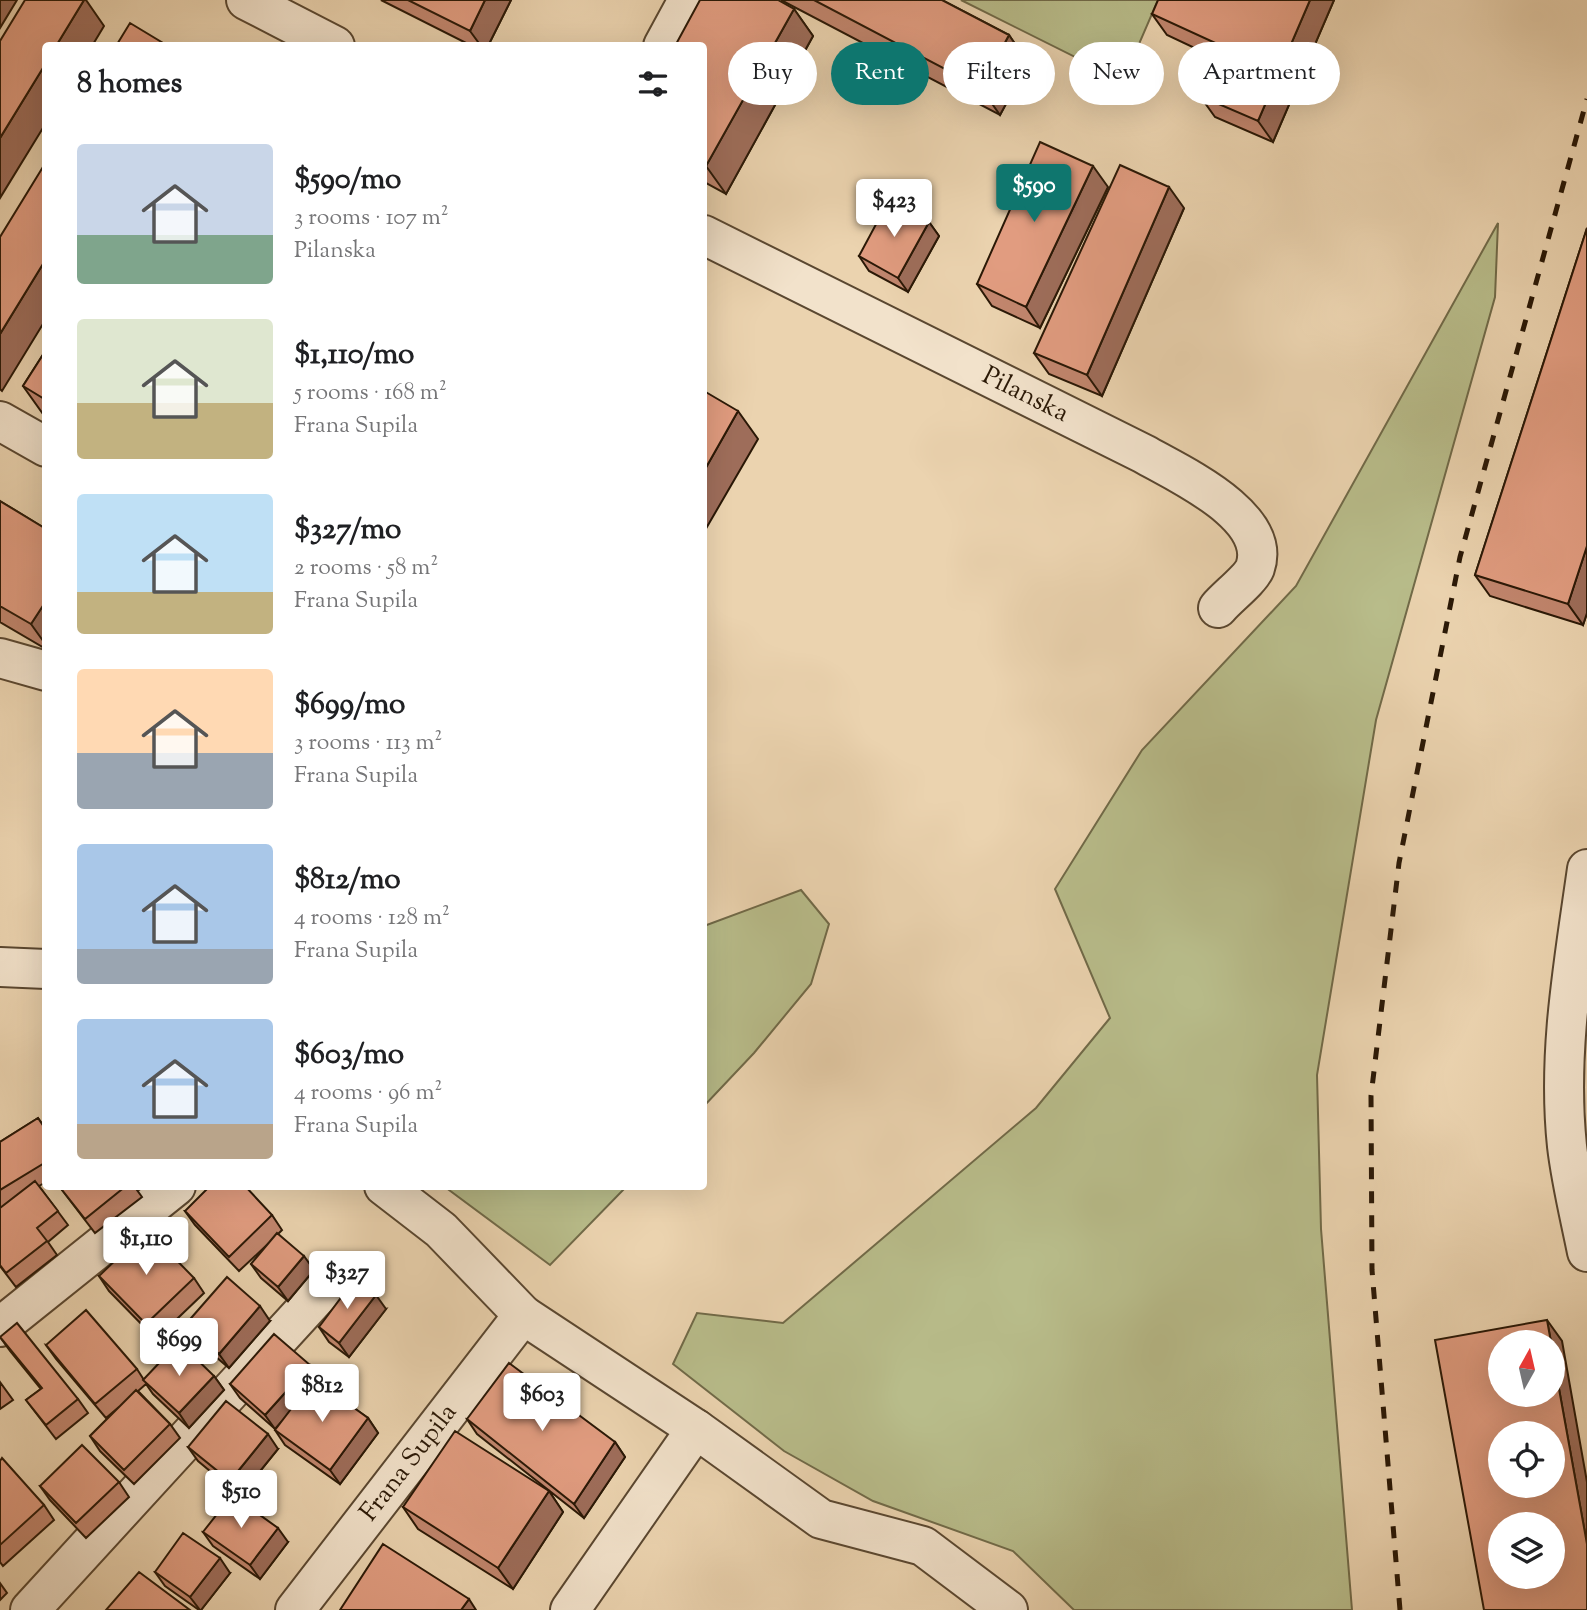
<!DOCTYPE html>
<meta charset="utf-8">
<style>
body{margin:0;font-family:"Sorts Mill Goudy",serif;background:#f6f6f6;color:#202124;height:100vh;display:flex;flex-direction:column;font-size:26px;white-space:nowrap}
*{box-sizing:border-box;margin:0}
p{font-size:23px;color:#757577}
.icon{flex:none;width:38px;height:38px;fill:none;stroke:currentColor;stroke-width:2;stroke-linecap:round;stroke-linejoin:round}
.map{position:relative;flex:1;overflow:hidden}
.drawer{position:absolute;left:42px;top:42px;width:665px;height:1148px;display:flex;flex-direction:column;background:#fff;border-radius:7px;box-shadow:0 7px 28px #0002}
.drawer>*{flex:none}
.banner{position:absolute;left:728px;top:42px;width:665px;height:63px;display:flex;gap:14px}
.needle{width:46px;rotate:8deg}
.controls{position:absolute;left:1488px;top:1330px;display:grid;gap:14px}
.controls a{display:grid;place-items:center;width:77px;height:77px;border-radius:50%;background:#fff;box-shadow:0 7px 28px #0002;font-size:35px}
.price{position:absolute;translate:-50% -60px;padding:0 16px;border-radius:7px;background:#fff;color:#222;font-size:23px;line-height:46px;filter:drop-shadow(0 2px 4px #0008)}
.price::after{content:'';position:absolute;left:50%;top:42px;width:21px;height:16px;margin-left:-10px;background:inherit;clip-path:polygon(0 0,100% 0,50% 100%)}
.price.current{background:#0f766e;color:#fff}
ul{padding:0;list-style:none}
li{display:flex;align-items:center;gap:21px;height:175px;padding:0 35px}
li span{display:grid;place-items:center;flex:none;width:196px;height:140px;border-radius:7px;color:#555}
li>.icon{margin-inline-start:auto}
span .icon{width:84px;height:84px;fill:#fffc;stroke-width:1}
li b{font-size:30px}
h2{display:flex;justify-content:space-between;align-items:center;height:84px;padding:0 35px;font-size:30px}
.pill{padding:0 24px;border-radius:32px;background:#fff;box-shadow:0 7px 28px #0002;font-size:24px;line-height:63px}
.pill.current{background:#0f766e;color:#fff}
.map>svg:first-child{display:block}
.green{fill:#b8bc8a;stroke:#716a48;stroke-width:2}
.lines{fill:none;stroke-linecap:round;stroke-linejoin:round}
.minor-casing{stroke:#5a4730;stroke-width:42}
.minor{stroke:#f2e2cb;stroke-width:38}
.rail{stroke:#2a1806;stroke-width:5;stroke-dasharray:12 12;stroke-linecap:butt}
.wall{fill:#c2866e;stroke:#2a1806;stroke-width:2}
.shaded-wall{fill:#9e6d5a;stroke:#2a1806;stroke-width:2}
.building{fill:#e19c80;stroke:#2a1806;stroke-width:2;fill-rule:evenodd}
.labels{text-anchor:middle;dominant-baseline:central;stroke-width:5;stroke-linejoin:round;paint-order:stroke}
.street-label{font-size:26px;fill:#2a1806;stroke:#f2e2cb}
</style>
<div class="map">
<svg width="1587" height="1610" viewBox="0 0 1587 1610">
<rect width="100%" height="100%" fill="#ebd3af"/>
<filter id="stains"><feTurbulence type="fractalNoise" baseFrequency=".00286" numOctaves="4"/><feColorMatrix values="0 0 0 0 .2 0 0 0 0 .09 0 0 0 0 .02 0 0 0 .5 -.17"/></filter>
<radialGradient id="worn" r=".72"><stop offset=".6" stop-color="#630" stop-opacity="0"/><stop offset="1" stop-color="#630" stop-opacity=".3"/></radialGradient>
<path class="green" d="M961 0H1158L1123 81Z
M1498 223 1495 297 1376 720 1317 1075 1321 1229 1352 1610H1074L1013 1551 873 1501 784 1451 673 1364 697 1313 783 1323 1036 1108 1110 1018 1055 889 1142 750 1296 586Z
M801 890 829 924 811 984 754 1053 704 1106V926Z
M445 1187H626L550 1265Z"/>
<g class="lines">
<g class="minor-casing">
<g id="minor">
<path d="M246 0 335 46"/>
<path d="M663 46 688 0"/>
<path id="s1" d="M704 235 1144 454C1179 474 1273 516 1255 568 1250 580 1227 597 1218 608"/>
<path d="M0 421 46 447"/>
<path d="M0 658 46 671"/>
<path d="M1587 869C1574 961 1557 1053 1567 1146 1571 1181 1580 1217 1587 1252"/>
<path d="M0 967 46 969"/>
<path d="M384 1186 441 1230 523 1315"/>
<path d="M0 1327 176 1186"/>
<path d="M696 1429 821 1519 923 1546 1008 1610"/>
<path d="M30 1610 324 1289"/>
<path id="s2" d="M295 1610 523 1315 696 1429 570 1610"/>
</g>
</g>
<use href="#minor" class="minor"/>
<path class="rail" d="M1400 1610 1372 1270 1371 1096 1399 863 1460 557 1587 99"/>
</g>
<path class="wall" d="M381 0H511L488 46H472Z
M781 0H942L1009 35 1028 63 1000 115Z
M1334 0 1273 142 1215 117 1200 96 1216 58 1167 35 1152 14Z
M794 9 813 36 726 194 704 182V46Z
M1108 187 1040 328 992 306 977 284Z
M1184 208 1102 396 1049 374 1034 353Z
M929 222 939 236 908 292 869 271 859 256Z
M1587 228V613L1583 625 1490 596 1475 575Z
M46 350V416L43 414 23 386Z
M0 501 46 529V649L0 622Z
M38 1118 46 1129V1182L39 1186 68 1225 48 1242 57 1255 16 1287 0 1266V1142Z
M59 1186H134L142 1197 95 1233Z
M185 1211 272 1215 282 1230 278 1234 314 1270 288 1301 261 1278 251 1264 269 1243 239 1271 195 1225Z
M99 1276 194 1278 204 1293 156 1339 109 1291Z
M386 1309 349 1357 329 1342 319 1327Z
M270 1321 229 1368 195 1339 185 1325Z
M0 1337 78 1399 88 1413 56 1439 26 1400 41 1389 10 1351Z
M46 1345 137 1369 144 1380 214 1376 224 1390 189 1428 153 1394 146 1384 138 1391 170 1424 180 1438 134 1484 100 1451 90 1436 119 1407 106 1418 56 1359Z
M310 1365 320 1379 317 1382 368 1418 378 1433 340 1484 285 1445 275 1430 280 1424 275 1429 240 1398 230 1384Z
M0 1382 13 1400 0 1409Z
M467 1419 615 1442 625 1457 584 1518 477 1434Z
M188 1447 278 1449 240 1496 198 1461Z
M0 1461 44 1505 54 1520 3 1566 0 1562Z
M119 1482 129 1497 86 1538 50 1500 40 1486Z
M549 1491 563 1512 513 1589 418 1529 403 1507Z
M203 1532 288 1542 260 1579 213 1546Z
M155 1572 230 1573 201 1610H199L165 1586Z
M0 1583 7 1593 0 1600Z"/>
<path class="shaded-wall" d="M0 0H17L0 28Z
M84 0H86L104 26 92 46H56Z
M485 0H511L488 46H481L470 31Z
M1310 0H1334L1273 142 1258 121Z
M794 9 813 36 726 194 706 166Z
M1009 35 1028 63 1000 115 981 88Z
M46 63V123L0 198V138Z
M1093 166 1108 187 1040 328 1026 307Z
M1169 187 1184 208 1102 396 1087 375Z
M929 222 939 236 908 292 898 278Z
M46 259V319L2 391 0 389V334Z
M738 411 758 439 704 532V471Z
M1587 546V613L1583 625 1568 604Z
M46 601V645L31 624Z
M304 1256 314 1270 288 1301 278 1287Z
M376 1295 386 1309 349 1357 339 1343Z
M260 1306 270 1321 229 1368 219 1354Z
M1547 1320 1562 1341 1587 1482V1544L1552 1350V1342H1551Z
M310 1365 320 1379 275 1429 265 1415Z
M214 1376 224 1390 189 1428 179 1413Z
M368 1418 378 1433 340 1484 330 1470Z
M268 1434 278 1449 240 1496 230 1481Z
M615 1442 625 1457 584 1518 574 1504Z
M549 1491 563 1512 513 1589 498 1568Z
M278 1528 288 1542 260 1579 250 1565Z
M220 1558 230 1573 201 1610H200L190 1597Z
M469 1599 476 1610H461Z"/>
<path class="building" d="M25 0H84L56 46H46V63L0 138V41Z
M408 0H485L470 31Z
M700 0H778L794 9 706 166 704 165V46H675Z
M814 0H942L1009 35 981 88Z
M1158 0H1310L1258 121 1200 96 1222 46 1152 14Z
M130 23 168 46H116Z
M1040 142 1093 166 1026 307 977 284Z
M46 162V259L0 334V237Z
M1120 165 1169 187 1087 375 1034 353Z
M889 200 929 222 898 278 859 256Z
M1587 228V546L1568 604 1475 575Z
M46 350V400L23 386Z
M704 391 738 411 704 471Z
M0 501 46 529V601L31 624 0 606Z
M38 1118 46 1130V1162L0 1190V1142Z
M35 1181 58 1211 37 1228 47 1241 6 1273 0 1265V1208Z
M59 1186H126L85 1219Z
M210 1186H245L272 1215 229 1257 185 1211Z
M147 1230 194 1278 146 1324 99 1276Z
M277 1233 304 1256 278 1287 251 1264Z
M227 1277 260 1306 219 1354 185 1325Z
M355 1279 376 1295 339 1343 319 1327Z
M86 1310 137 1369 95 1404 46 1345Z
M1547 1320 1551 1342H1500V1395H1552V1350L1587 1544V1610H1484L1435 1340ZM1500 1433H1552V1486H1500ZM1500 1524H1552V1577H1500Z
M17 1323 78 1399 46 1425 26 1400 42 1388 0 1337Z
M274 1334 310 1365 265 1415 230 1384Z
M179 1342 214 1376 179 1413 143 1380Z
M509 1363 615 1442 574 1504 467 1419Z
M314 1379 368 1418 330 1470 275 1430Z
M136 1390 170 1424 124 1470 90 1436Z
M226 1401 268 1434 230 1481 188 1447Z
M455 1431 549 1491 498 1568 403 1507Z
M82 1445 119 1482 76 1523 40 1486Z
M2 1458 44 1505 0 1545V1461Z
M232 1495 278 1528 250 1565 203 1532Z
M183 1533 220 1558 190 1597 155 1572Z
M383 1544 469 1599 461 1610H340Z
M139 1572 190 1610H106Z"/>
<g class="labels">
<g class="street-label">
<text stroke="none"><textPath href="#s1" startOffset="359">Pilanska</textPath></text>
<text stroke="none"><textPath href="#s2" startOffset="186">Frana Supila</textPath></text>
</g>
</g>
<rect width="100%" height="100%" filter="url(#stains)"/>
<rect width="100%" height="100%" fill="url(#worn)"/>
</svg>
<div class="controls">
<a><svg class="needle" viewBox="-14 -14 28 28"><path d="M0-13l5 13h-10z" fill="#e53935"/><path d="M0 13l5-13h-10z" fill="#757577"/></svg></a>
<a><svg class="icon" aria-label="locate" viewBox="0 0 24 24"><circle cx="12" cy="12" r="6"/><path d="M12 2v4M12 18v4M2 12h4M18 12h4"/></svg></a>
<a><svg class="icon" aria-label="layers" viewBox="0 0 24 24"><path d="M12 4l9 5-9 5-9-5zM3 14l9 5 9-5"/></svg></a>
</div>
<b class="price current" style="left:1034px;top:224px">$590</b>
<b class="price" style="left:894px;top:239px">$423</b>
<b class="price" style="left:146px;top:1277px">$1,110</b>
<b class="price" style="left:347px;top:1311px">$327</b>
<b class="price" style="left:179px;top:1378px">$699</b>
<b class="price" style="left:322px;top:1424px">$812</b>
<b class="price" style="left:542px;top:1433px">$603</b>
<b class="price" style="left:241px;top:1530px">$510</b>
<div class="banner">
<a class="pill">Buy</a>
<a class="pill current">Rent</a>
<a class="pill">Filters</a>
<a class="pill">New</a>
<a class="pill">Apartment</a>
</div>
<section class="drawer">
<h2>8 homes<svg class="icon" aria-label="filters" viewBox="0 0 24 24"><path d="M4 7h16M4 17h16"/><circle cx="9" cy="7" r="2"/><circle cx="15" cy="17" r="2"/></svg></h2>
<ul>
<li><span style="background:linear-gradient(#c9d6e8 65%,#7fa58c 0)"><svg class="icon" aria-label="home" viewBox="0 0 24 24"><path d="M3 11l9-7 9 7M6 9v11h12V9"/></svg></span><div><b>$590/mo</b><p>3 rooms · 107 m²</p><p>Pilanska</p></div></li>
<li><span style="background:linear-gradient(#dfe7d0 60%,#c2b280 0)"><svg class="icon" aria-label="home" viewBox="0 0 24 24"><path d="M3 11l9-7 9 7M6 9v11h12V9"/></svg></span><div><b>$1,110/mo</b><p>5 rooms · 168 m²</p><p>Frana Supila</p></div></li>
<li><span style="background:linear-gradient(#bfe0f5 70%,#c2b280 0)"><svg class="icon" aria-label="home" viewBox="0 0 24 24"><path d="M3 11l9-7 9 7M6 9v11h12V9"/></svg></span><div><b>$327/mo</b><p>2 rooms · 58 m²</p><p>Frana Supila</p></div></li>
<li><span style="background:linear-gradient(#ffd9b3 60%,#9aa5b1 0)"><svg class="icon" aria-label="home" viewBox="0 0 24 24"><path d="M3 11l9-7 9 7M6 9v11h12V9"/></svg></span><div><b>$699/mo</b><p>3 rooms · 113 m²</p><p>Frana Supila</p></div></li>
<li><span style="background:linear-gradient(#a9c7e8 75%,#9aa5b1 0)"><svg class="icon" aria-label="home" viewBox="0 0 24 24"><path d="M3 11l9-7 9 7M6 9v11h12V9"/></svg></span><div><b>$812/mo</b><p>4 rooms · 128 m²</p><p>Frana Supila</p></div></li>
<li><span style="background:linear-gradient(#a9c7e8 75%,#b9a48a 0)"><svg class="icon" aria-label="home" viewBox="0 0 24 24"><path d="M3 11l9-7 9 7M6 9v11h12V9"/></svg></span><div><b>$603/mo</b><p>4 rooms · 96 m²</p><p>Frana Supila</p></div></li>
</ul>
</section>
</div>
